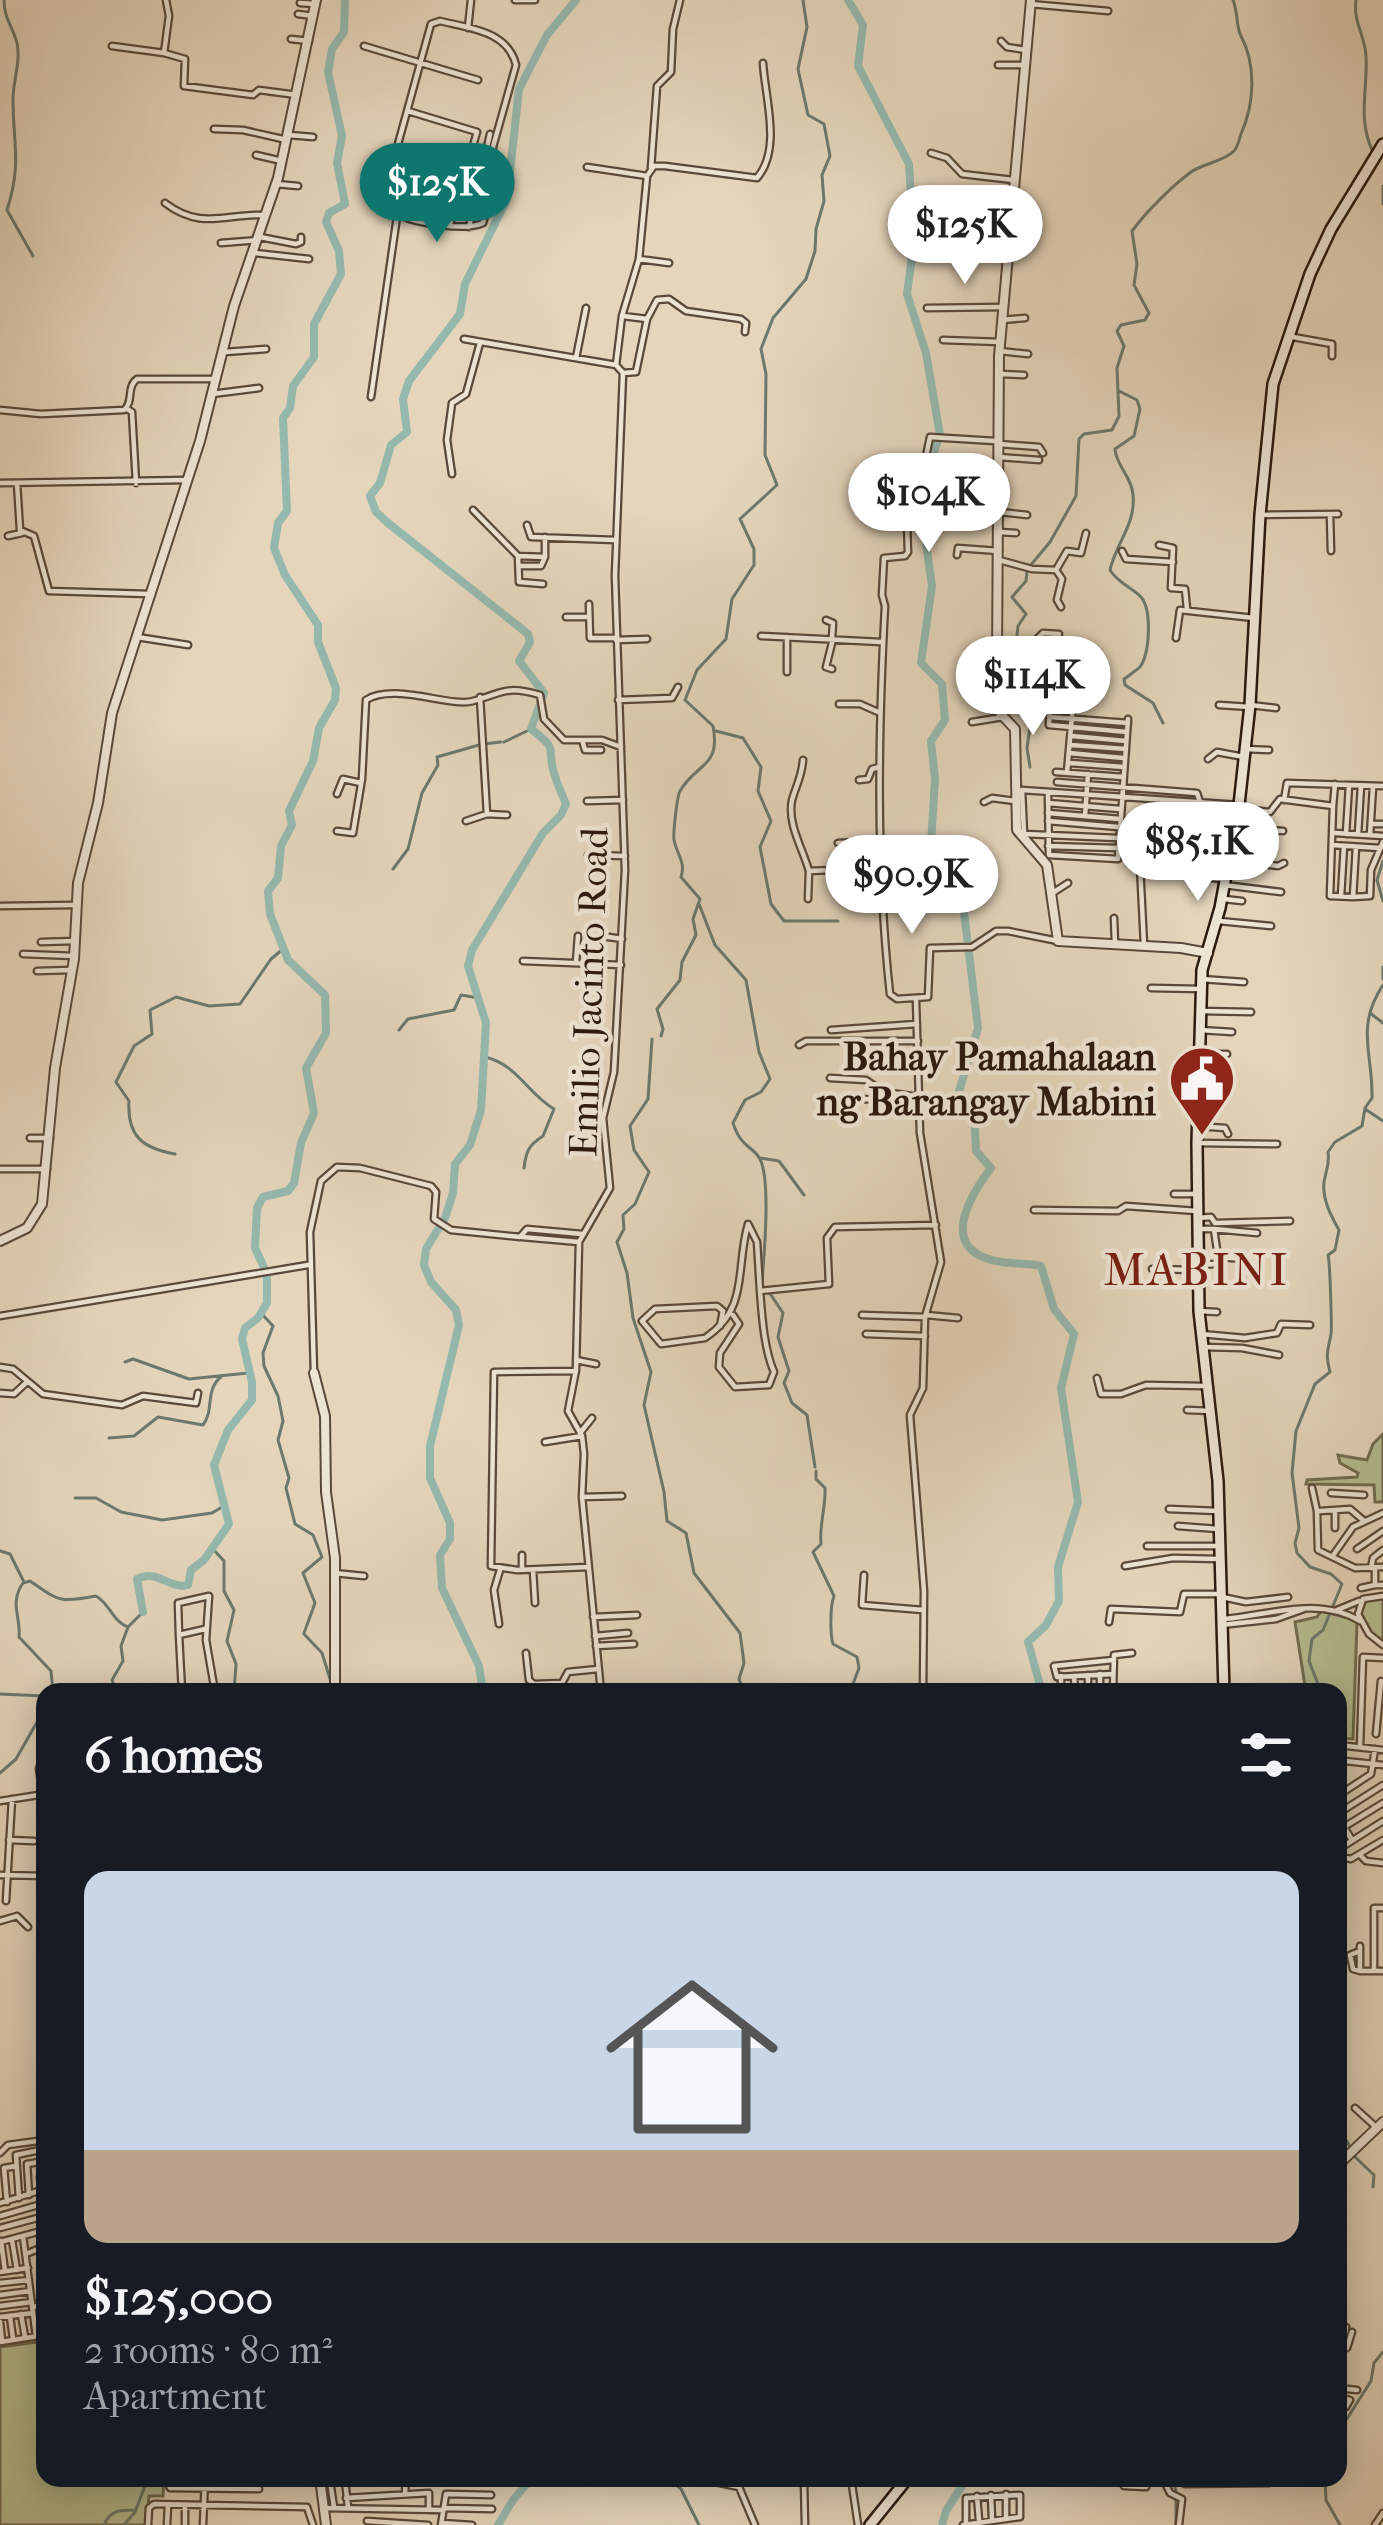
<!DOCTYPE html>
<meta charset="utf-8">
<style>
body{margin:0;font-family:"IM FELL French Canon",serif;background:#242831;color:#f1f3f6;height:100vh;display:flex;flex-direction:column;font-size:45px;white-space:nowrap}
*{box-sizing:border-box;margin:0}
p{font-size:39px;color:#9ea1a6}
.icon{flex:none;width:66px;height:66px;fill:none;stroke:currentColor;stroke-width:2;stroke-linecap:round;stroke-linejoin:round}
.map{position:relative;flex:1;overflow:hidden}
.sheet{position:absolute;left:36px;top:1683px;width:1311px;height:804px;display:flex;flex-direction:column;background:#171b24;border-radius:24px;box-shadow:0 6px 30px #0003}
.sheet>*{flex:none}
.price{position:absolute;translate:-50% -102px;padding:0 27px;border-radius:42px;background:#fff;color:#222;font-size:39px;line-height:78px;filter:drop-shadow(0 3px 6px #0008)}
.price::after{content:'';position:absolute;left:50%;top:72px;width:36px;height:27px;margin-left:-18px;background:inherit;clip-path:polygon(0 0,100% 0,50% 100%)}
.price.current{background:#0f766e;color:#fff}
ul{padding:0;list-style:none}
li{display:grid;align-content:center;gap:24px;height:636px;padding:0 48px}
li+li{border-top:3px solid #363941}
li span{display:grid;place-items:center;height:372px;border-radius:24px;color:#555}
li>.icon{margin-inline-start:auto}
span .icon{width:216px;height:216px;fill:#fffc;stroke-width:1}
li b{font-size:51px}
h2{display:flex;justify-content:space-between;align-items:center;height:144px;padding:0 48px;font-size:51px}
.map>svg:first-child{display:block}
.green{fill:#b5bd90;stroke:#706c50;stroke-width:3}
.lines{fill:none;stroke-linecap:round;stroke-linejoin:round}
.stream{stroke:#6b796e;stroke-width:3}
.river{stroke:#95b9ae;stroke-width:8}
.minor-casing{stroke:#59493a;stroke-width:9}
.tertiary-casing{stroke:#59493a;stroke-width:12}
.secondary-casing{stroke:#2b1a0f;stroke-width:14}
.minor{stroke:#ede4d3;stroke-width:4.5}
.tertiary{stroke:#ede4d3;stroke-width:8}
.secondary{stroke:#ede4d3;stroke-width:9}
.labels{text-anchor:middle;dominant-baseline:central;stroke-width:9;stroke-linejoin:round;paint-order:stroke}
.street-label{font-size:39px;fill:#2b1a0f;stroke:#ede4d3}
.poi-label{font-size:39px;font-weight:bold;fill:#2b1a0f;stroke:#ede4d3;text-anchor:end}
.quarter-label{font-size:45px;letter-spacing:3px;fill:#7a1f14;stroke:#ede4d3}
</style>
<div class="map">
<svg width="1383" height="2525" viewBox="0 0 1383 2525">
<rect width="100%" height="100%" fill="#e4d5bb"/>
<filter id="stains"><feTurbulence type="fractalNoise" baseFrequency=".00167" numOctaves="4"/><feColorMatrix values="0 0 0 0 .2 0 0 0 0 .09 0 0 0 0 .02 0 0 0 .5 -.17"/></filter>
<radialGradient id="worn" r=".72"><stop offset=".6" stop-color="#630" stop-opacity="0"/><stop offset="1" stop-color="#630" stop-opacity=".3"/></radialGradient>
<path class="green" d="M1383 1434V1502H1375L1374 1485 1306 1484 1307 1480 1357 1477 1358 1473 1340 1463 1338 1455 1367 1460 1373 1444Z
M1383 1597V1643L1371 1635 1360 1615 1366 1600Z
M1321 1611 1353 1619 1357 1623 1353 1739 1338 1738V1692H1306L1295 1622 1317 1617Z
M45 2341V2478H164L163 2496H149L147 2525H0V2347Z"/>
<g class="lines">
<path class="stream" d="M4 0C4 19 13 27 17 43 21 61 13 81 13 99 13 144 22 164 7 210L33 256
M1356 0C1353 23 1365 35 1366 56 1368 90 1357 119 1373 152
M1383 186V204
M1119 391 1137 400 1140 409 1134 436 1115 449C1116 466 1132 477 1133 495 1136 524 1116 543 1110 570 1118 583 1131 587 1141 597 1152 610 1150 653 1140 667 1139 668 1126 678 1124 679L1125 685 1153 703 1163 723
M1030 566 1050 542 1076 496 1079 439 1084 434 1112 430 1119 416 1117 368 1124 346 1117 331 1121 325 1145 320 1149 313 1134 285 1137 264 1132 231C1147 211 1171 187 1191 172 1204 163 1223 162 1234 151 1237 149 1240 137 1241 134 1255 103 1256 64 1241 36 1236 27 1238 12 1233 0
M1027 572 1026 581 1012 597 1026 614 1018 626 1016 645 1043 661 1049 677V696L1034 700 1027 748 1030 767
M716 731 743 738 761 767 758 791 771 821 760 847 771 904 784 921H838
M504 742 531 729
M484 744 501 742
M1383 861 1377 880 1383 901
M393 869 408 849 422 793 438 765 437 757 479 745
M699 904 715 945 746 980 759 1052 770 1079 761 1092 745 1100 733 1123C741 1148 753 1146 760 1159 771 1181 764 1256 762 1282
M1383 967V979
M1370 1013 1383 1023
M399 1030 408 1019 454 1010 461 995 479 998
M661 1036 663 1029 657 1009 680 980 682 962 696 935 693 919 700 899 681 877C686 862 677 855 674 840 673 834 677 796 680 791 696 763 721 768 713 726L685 700 697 670 726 639 732 599 754 565V549L740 519 777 485 765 455 766 374 761 349 773 318 806 279 815 251 816 229 824 201 822 175 830 156 824 124 808 115 798 69 807 27 803 0
M652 1039 648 1099 630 1126 634 1150 649 1172 635 1204 623 1215 624 1229 617 1242 627 1273 633 1318 651 1372 644 1405 664 1492 667 1521 686 1533 694 1573 740 1633 744 1663 739 1679 744 1692
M485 1057C518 1065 527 1093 554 1109L543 1136C529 1145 526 1151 524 1168
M1365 1109 1383 1121
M175 1154C142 1148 127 1136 129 1101L116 1082 134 1046 152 1034 150 1010 176 997 209 1006 240 1004 271 959 283 949
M760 1158 779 1161 804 1195
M769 1292 783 1313 778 1337 789 1371 784 1383 792 1403 807 1415 815 1467
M261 1313 273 1326 263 1353 264 1366 278 1396 283 1421 278 1440 289 1478 286 1488 295 1524 313 1535 322 1557 303 1573 315 1603 304 1633
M125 1362 133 1359 189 1379 248 1373
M109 1438 134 1436 158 1417 203 1425C215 1409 204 1390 222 1376
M816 1471V1479L825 1488C826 1507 819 1525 821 1544L813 1552 834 1596C830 1606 830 1634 833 1644L857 1657 859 1668 850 1692
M75 1498H96L121 1512 162 1520 212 1513 222 1507
M212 1548 224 1561V1591L234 1610 227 1641 236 1664 234 1692
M0 1551 10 1554 23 1580
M304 1634 322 1653 331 1682
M53 1692 51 1671 19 1637C21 1617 9 1603 23 1583L30 1581C59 1601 59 1603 96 1596 110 1604 113 1622 128 1627
M117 1692 112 1680 123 1661 121 1646 128 1627 143 1612
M1321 1692 1309 1661 1312 1639 1323 1630 1342 1584 1331 1574 1310 1567 1297 1553 1295 1543 1299 1528 1292 1473 1296 1431 1315 1384 1330 1372C1325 1352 1328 1352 1331 1334 1332 1327 1330 1262 1328 1255L1335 1250 1339 1230C1331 1216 1322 1199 1324 1182 1326 1170 1330 1164 1328 1152L1335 1142 1362 1126 1365 1108 1372 1098C1373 1053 1355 1027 1383 985
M0 1694 45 1696
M0 1773 16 1759 45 1708
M1338 2125 1350 2147
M1354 2156 1374 2175 1373 2187
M1338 2452 1341 2428 1371 2381 1374 2363 1383 2352
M668 2478 681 2489 699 2525
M1173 2478 1176 2492
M1325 2478 1326 2500 1340 2525
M104 2525C110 2510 120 2510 135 2510
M124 2525 135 2512 148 2478
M1176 2525V2497"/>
<path class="river" d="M848 0 863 25 858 66 909 164 914 242 907 294 926 353 940 435 919 493 932 586 921 663 942 684 945 720 931 741 935 779 931 843 941 878 963 904 978 1028 958 1095 974 1112 976 1151 991 1168C966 1201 938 1253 1002 1262 1015 1264 1028 1263 1041 1266L1054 1309 1074 1334 1061 1388 1078 1502 1058 1567 1059 1601 1046 1625 1028 1642 1042 1692
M143 1612 137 1579C157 1568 170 1590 188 1585L191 1570 204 1560 229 1524 214 1465 228 1430 252 1400V1382L242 1339 245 1328 258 1318 267 1303V1274L255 1248 257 1208 263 1197 288 1191 294 1183 301 1143 314 1113 306 1068 326 1033 325 995 288 960 270 914 268 891 278 878 281 846 292 825 289 811 313 761 319 728 335 700 336 688 318 642V625L285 575 274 548 278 523 287 511 283 418 290 408 293 386 314 357V324L341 274 339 251 326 222 329 213 345 204 337 163 342 136 328 72 332 49 344 32 345 0
M483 1692 479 1666 442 1588 440 1555 450 1539V1523L430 1478V1446L459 1325 456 1310 431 1282 424 1265 426 1249 445 1218 453 1193 455 1164 470 1145 481 1110 486 1023 468 966 472 950 543 833 561 815 566 804C562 794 557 784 554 773 546 746 560 751 531 729L544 693 519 661 530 642 528 634 388 523 376 512 370 496 380 483 391 445 407 432 403 399 409 381 460 314 465 284 507 199 519 89 547 35 576 0
M498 2525 513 2500 532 2478
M942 2525 946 2511 967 2478"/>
<g class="minor-casing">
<path id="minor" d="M166 0 169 16 164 53 185 59 184 86 253 95 259 90 297 95
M515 0H535
M300 3 315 4
M1030 4 1108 11
M298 14 313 16
M468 28 471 0
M291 39 309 41
M1001 41 1007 47 1026 50
M112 46 164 53
M364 46 478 80
M998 65H1025
M408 111 477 132 450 224
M214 129 243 130 287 140
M289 135 313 137
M931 153 947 158 962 174 1013 180
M256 155 282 161
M587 167 647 176 654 166H665L757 178C782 149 765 98 763 63
M651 168 657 86 671 72 673 29 680 0
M276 184 298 186
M371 199 393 162 398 164
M165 203C202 231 226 213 266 215
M469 227 490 134
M936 230 962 221 1009 229
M260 237 296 244 301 242V237
M221 243 258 240
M255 253 309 259
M639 259 669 263
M927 308 1003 307
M623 316 647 319
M1002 320 1025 318
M1293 337 1332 344V356
M464 339 616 365 623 373 615 576 625 870 614 1072 603 1118 610 1188 579 1242 576 1370 568 1411 582 1436 584 1454 582 1497 601 1692
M943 340 1001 342
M1000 351 1028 354
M225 352 266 349
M576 358 586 308
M616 365 622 316 639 259 647 176
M623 373 636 372 647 319 657 300 669 299 686 311 741 319 746 323 745 332
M999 374 1024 375
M212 394 259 388
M371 397 403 175 395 155 431 24 440 21C469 28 508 31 516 65L493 147V187L483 223C466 231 418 224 399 215
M127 409 132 412 136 483
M0 410 41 414 124 410C134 402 126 387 137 379H217
M995 441 930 437 924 466 906 497 908 552 905 556 884 558 882 595 885 606C878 735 876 865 890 994L897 999 928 997 930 948 972 947 996 931H1008L1058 941
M999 444 1039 447 1043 453
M999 457 1039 460
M452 474 447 440 452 403 466 394 480 343
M0 483 187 480
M17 483 20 530 34 536 49 591 149 594
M961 488 1000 491
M473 510 518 556
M1000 512 1027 515
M1260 515 1338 514
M1330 515 1331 551
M527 525 531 537 615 540
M999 532 1016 533
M8 536 22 533
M1159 545 1173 548 1171 588 1185 589 1187 609
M1122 551 1126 559 1173 562
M957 555 958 548 999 551
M999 560 1032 569 1056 570
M519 566H541L545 557
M543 584 519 582 518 556 545 557V537
M589 604 590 638H616
M1061 607 1057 600 1062 579 1056 570 1067 551 1081 553 1086 533
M566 617H589
M826 620 833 623 832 638
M761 636 881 642
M137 637 188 645
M1176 638 1180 610 1254 618
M616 640 647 639
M1001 662 1016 659 1043 633 1059 634
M832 669 826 667 833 639
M787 672V637
M975 678 986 671 1000 674
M480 697 487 814 507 815
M618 700 672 698 678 687
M1050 702 1049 725 1127 732
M839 704H860L878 712
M1219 705 1250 707
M1250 705 1276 708
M1050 707 1073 710
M1050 717 1128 723
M972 722 1003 717
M1072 736 1126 741
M583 743 585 750H601
M1071 745 1126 749
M1245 749 1269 750
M1069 753 1123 758
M1208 759 1217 752 1244 757
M803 760C802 776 796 786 792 800 787 824 803 849 809 871
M1070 763 1124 767
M1056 772 1123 777
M1067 772 1073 705
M859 780 868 779 872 769 879 767
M1057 782 1197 793 1200 802
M337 794 343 779 361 783
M1048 795 1049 855 1118 859 1128 719
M1284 800 1287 783 1383 786
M587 801 623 800
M984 802 992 798 1015 801
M1048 803 1120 809
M1333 806 1335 784
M1240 809 1270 812 1280 799 1333 806 1330 896 1353 897 1356 847
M1048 813 1120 819
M1085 816 1088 774
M466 821 487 814
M1048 821 1118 827
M1371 824H1383
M1235 827 1283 831
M337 831 353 833 362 779 366 700C394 682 451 708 473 701 503 693 505 685 540 695L544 719 564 740H602L621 747
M1335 833 1383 836
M1346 834 1349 785
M1358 834 1361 786
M1370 835 1373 787
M1139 837 1140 866
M1118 838 1024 834 1022 790 1239 805
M838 843 880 841
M1159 844 1160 865
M1332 845 1380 848
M1048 846 1118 848
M588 855 625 856
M1229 860 1278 866 1284 863
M1210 878 1226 879
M1224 885 1281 892
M1051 894 1068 883
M1341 896 1344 846
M1353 897 1370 896 1371 870 1383 842
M808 899 809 871 881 868
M1224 899 1242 901
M0 906 75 905
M1114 918 1115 944
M1219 921 1271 926
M602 936 622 939
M41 942 75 941
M1144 945 1140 866 1199 868 1198 854
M23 954 74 956
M523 961 621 965
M576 962 578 936
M37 971 72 970
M1201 979 1244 982
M1151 988 1201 989
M916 1000 920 1133 941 1262 925 1317 923 1388 910 1415 924 1591 923 1692
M1200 1011 1251 1012
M831 1030 917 1024
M1200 1030 1232 1032
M799 1045 806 1041H918
M1199 1054H1227
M830 1078 866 1080 884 1092 919 1097
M853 1099 919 1100
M1197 1126 1225 1128 1228 1134
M30 1138H50
M1197 1143 1277 1144
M0 1169H47
M1174 1194H1197
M1034 1210 1118 1211 1126 1206 1197 1211
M1197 1218 1211 1217 1215 1223 1290 1221
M1197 1229H1214L1218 1257 1245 1259
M1214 1229 1257 1233
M522 1237 579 1242
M1198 1265 1215 1264
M1152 1269 1198 1270
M1199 1311 1217 1312
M733 1315 739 1324 720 1353 719 1367 735 1387 769 1385 774 1372C764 1349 762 1316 760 1291
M862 1315 925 1317
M926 1315 958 1318
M0 1316 308 1265
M720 1326 723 1311 717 1306 655 1309 642 1321 661 1344 705 1338C750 1308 735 1269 748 1224L757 1242 760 1291 829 1284 827 1238 835 1227 936 1225
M866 1334 925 1336
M1201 1334 1245 1338 1277 1333 1281 1324 1310 1325
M1203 1347 1242 1348 1279 1355
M576 1360 596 1364
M0 1367 13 1369 43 1394 122 1405 143 1396 196 1403 198 1393
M576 1371 494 1372 491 1566 517 1570 588 1567
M314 1373 310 1232 321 1181 337 1167 360 1168 431 1186 436 1192 434 1219 451 1230 520 1237 527 1229 582 1234
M1097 1378 1101 1394H1121L1146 1385 1204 1386
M0 1393 14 1394 27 1382
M1187 1410 1211 1411
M580 1433 592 1418
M545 1442 582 1436
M1312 1488 1317 1511 1318 1550 1355 1568 1383 1567
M1331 1493 1364 1495
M582 1497 622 1496
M1169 1509 1218 1511
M1335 1510V1528
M1320 1511 1350 1509 1363 1520
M1178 1526 1218 1529
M1147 1546H1218
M1357 1549 1383 1531
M1334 1554 1353 1527 1383 1513
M522 1555V1570
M1125 1566 1173 1558 1219 1559
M1371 1568 1373 1558 1383 1550
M1375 1568V1585H1383
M533 1570 535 1603
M334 1573 364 1576
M864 1575 862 1605 923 1610
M1361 1588 1375 1585
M1383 1596 1363 1599 1358 1614 1369 1634 1383 1645
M1222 1597 1246 1602 1288 1597
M1337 1610 1359 1601
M593 1617 637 1615
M1225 1619C1270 1615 1318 1596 1360 1621
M1109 1622 1111 1609 1180 1612 1184 1594H1220
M499 1624 494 1590 500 1570
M1221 1625 1276 1619 1304 1609
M205 1629 179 1635 178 1603 209 1596 206 1640 215 1692
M179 1635 182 1692
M595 1636 628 1633
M596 1646 634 1644
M526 1653 529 1680 534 1684 562 1683 568 1672 598 1669
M1100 1674V1692
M1113 1674 1057 1677 1054 1666 1113 1660
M1088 1675V1692
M1074 1676 1075 1692
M1061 1692V1676
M1113 1692 1114 1655 1132 1653
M1376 1734 1381 1681
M1338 1745 1383 1750
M1360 1747 1363 1657 1383 1658
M45 1749 39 1769 45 1806
M1342 1793 1371 1774 1375 1749
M0 1801 45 1794
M1342 1811 1383 1785
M1344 1827 1383 1803
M9 1840 34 1841
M1352 1840 1341 1822 1338 1767 1345 1761 1383 1765
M1338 1848 1345 1858 1351 1859 1383 1840
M1339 1849 1383 1821
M1361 1856 1366 1861 1383 1863
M0 1875 45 1876
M6 1901 12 1799
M0 1921 17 1916 28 1927
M1360 1951 1350 1955 1353 1969 1360 1971
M1360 1971V1946
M1360 1971H1383
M1374 1971V1908H1383
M1355 2108 1377 2128
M0 2153 8 2145 45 2140
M42 2191 40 2177 45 2174
M29 2195 27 2164 45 2161
M19 2198 16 2155 45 2149
M7 2202 4 2168 16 2166
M0 2203 45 2189
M0 2216 45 2203
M0 2228 45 2216
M23 2236 36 2336
M12 2240 17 2270
M1 2241 5 2271
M0 2242 45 2230
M26 2254 45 2246
M0 2272 28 2268
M0 2283 29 2280
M0 2295 30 2291
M0 2306 32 2302
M32 2307 45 2305
M21 2314 25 2337
M10 2316 13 2339
M0 2317 33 2313
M0 2322 2 2341
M1344 2340 1346 2327
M0 2342 45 2335
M1338 2349 1347 2348 1352 2332
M1338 2388 1357 2390
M1338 2397 1350 2400 1346 2407 1338 2406
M1338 2415V2420
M166 2478 170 2488 259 2489
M358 2478 360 2482 393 2478
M696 2478 739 2487 755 2525
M851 2478 858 2525
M941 2478 942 2479
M1120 2478 1124 2486 1146 2487 1149 2478
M1183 2478 1185 2484 1269 2483 1271 2478
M345 2480 348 2507
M330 2481 334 2507
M1166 2485 1170 2493 1182 2499 1179 2525
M405 2493 406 2478
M1006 2494V2518
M991 2495 992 2519
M977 2496 979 2520
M346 2498 429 2493V2510
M323 2508 443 2510
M444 2508 492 2509
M367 2521 428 2525
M442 2523 472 2525
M148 2525 149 2508 154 2504 307 2507 313 2525
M167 2525 168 2505
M185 2525V2505
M203 2525 205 2478
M441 2525 446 2494 491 2495
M805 2525 804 2481 851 2480
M963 2525 1020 2517V2495L966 2498V2523
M1375 2525 1383 2513"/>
</g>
<g class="tertiary-casing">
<path id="tertiary" d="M1031 0 999 356 997 658 1000 713 1015 729 1017 830 1047 865 1058 941 1181 948 1208 953
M0 1241 27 1228 42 1204 55 1068 74 959 78 883 98 803 112 713 200 441 234 306 278 178 316 0
M314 1373 325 1416 326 1492 335 1558V1692
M1338 2165 1383 2122
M320 2478 326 2525"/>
</g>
<g class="secondary-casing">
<path id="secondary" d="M1224 1692 1218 1481 1199 1311 1197 1143 1202 970 1220 908 1239 805 1250 705 1260 515 1273 384 1310 274 1331 229 1383 144
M870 2525 908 2478"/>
</g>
<use href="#minor" class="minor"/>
<use href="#tertiary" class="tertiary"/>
<use href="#secondary" class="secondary"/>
</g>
<defs>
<g id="civic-pin" transform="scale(3.45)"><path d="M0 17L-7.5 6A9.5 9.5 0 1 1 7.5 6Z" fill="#8f2418" stroke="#ede4d3"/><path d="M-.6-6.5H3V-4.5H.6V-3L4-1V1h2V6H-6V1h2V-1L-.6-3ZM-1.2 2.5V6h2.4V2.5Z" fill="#fff"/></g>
</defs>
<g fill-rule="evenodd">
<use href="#civic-pin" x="1202" y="1079"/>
</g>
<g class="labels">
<g class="street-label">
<text transform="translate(589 992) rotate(-88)">Emilio Jacinto Road</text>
</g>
<g class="poi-label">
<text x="1156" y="1057">Bahay Pamahalaan<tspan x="1156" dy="45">ng Barangay Mabini</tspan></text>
</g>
<g class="quarter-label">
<text x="1197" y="1270">MABINI</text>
</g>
</g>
<rect width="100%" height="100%" filter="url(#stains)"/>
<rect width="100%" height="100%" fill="url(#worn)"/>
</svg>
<b class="price current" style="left:437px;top:245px">$125K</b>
<b class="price" style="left:965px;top:287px">$125K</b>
<b class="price" style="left:929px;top:555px">$104K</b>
<b class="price" style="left:1033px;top:738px">$114K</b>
<b class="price" style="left:1198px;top:904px">$85.1K</b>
<b class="price" style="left:912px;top:937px">$90.9K</b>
<section class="sheet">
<h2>6 homes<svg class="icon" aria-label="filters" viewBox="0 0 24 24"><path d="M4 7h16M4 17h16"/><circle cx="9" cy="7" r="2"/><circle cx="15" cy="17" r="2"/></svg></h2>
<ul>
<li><span style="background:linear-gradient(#c9d6e8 75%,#b9a48a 0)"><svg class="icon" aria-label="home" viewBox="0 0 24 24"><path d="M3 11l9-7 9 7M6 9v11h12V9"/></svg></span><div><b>$125,000</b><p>2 rooms · 80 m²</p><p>Apartment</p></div></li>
</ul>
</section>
</div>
